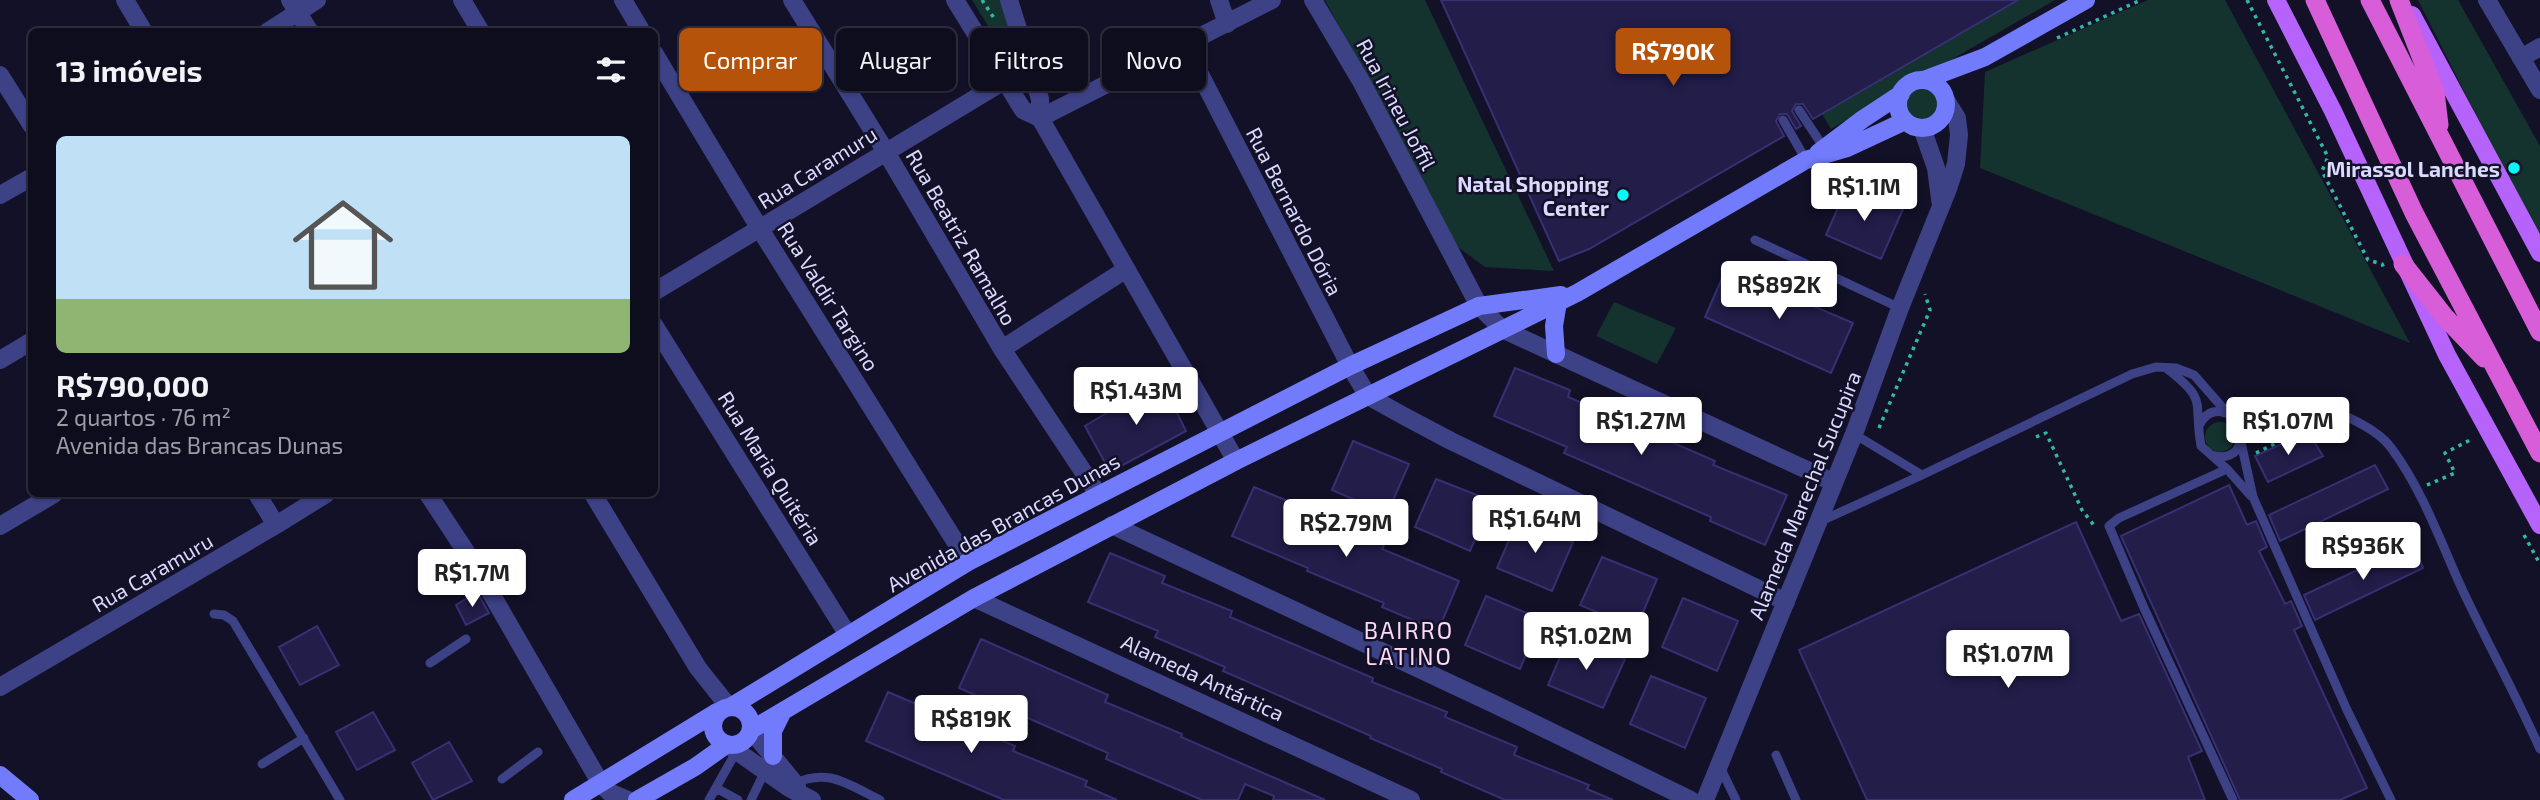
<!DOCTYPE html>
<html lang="pt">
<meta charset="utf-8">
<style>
body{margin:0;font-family:"Exo 2",sans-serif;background:#1c1b2b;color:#f1f3f6;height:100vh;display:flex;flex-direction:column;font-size:26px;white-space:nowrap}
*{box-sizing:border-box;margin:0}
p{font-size:23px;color:#9b9ca4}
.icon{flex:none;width:38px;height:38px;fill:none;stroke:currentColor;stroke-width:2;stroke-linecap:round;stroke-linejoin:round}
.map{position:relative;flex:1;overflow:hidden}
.details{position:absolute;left:28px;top:28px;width:630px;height:469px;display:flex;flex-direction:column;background:#0e0d1e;border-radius:10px;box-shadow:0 2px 5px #0004,0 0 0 2px #2e2d3c}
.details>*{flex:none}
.guide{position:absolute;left:679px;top:28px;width:665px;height:63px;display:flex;gap:14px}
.price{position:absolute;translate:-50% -60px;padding:0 16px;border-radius:7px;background:#fff;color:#222;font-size:23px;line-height:46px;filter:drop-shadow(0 2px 4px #0008)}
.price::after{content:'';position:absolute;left:50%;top:42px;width:21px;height:16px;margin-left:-10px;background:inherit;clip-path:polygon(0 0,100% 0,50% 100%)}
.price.selected{background:#b45309;color:#fff}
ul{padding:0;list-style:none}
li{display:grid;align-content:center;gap:14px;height:371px;padding:0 28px}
li span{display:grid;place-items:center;height:217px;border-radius:10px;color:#555}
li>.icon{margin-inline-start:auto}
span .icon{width:126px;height:126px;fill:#fffc;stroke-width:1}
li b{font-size:30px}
h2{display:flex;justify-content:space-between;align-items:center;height:84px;padding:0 28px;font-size:30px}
.chip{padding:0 24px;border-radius:10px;background:#0e0d1e;box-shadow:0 2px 5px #0004,0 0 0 2px #2e2d3c;font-size:24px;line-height:63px}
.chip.selected{background:#b45309;color:#fff}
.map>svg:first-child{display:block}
.green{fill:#14322e}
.building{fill:#221d49;stroke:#373074;stroke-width:2}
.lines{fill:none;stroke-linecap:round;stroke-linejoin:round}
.path{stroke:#33b8a4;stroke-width:3.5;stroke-dasharray:3.5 5;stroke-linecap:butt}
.service{stroke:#3d4186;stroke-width:9}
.minor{stroke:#3d4186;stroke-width:18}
.tertiary{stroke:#3d4186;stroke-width:18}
.secondary{stroke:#727bfc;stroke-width:18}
.primary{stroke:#b563fb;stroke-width:18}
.trunk{stroke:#d85dd8;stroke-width:19}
.poi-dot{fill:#0af7fa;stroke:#131128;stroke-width:2.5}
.labels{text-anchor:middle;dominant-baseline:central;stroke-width:5;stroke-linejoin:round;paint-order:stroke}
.street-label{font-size:21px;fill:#dad9fe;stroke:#131128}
.poi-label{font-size:21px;font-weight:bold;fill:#dad9fe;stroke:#131128;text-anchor:end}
.neighbourhood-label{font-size:23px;letter-spacing:2px;fill:#fedbf5;stroke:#131128}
</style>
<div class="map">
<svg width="2540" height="800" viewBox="0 0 2540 800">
<rect width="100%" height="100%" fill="#131128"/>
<path class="green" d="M972 0H1003L1035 101Z
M1325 0H1425L1554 271 1485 267 1455 245Z
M2018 0H2055L1831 129 1822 114Z
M2148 0H2225L2410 343 1980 168 1985 72Z
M2418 0H2458L2540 146V232L2536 234Z
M1905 105a17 17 0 1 1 34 0a17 17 0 1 1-34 0Z
M1614 302 1676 328 1657 364 1596 336Z
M2205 437a15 15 0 1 1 30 0a15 15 0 1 1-30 0Z"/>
<path class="building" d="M1441 0H2018L1813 119 1803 104H1796L1792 111 1801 126 1796 129 1787 114H1780L1776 121 1784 136 1589 249 1559 261Z
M1847 187 1903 209 1881 259 1826 235Z
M1726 269 1853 323 1831 373 1705 317Z
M1515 368 1570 390 1568 397 1715 461 1713 465 1787 495 1765 545 1710 521 1711 517 1564 453 1567 447 1494 416Z
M1161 380 1186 431 1110 472 1085 426Z
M2308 432 2323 456 2268 482 2255 456Z
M1353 441 1409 464 1387 514 1332 490Z
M2375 465 2388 489 2280 541 2269 515Z
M1436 479 1492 501 1470 551 1415 527Z
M2229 485 2247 525 2256 521 2267 547 2259 551 2285 604 2291 601 2302 626 2294 630 2367 788 2340 800H2240L2121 536Z
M1254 487 1309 510 1308 513 1384 545 1382 549 1459 581 1438 631 1382 607 1384 603 1307 571 1308 568 1232 536Z
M1518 519 1573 542 1552 591 1497 568Z
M2076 522 2121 621 2139 614 2202 751 2188 757 2205 800H1867L1799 650Z
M2413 544 2423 568 2315 620 2304 595Z
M1110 553 1165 576 1162 583 1232 611 1230 617 1373 678 1372 682 1447 712 1445 717 1517 747 1514 755 1589 785 1587 789 1613 800H1505L1441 772 1442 769 1370 738 1371 736 1223 671 1225 667 1155 637 1158 631 1088 602Z
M1602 557 1657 579 1636 629 1580 605Z
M477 592 489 613 466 625 456 605Z
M1486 596 1541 619 1520 669 1465 645Z
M1683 598 1738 621 1717 671 1662 647Z
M317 626 339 665 300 685 279 647Z
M1569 636 1625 659 1603 708 1548 685Z
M981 639 1108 695 1105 702 1182 734 1181 737 1325 800H1273L1274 796 1245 784 1238 800H1202L1106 759 1108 753 959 688Z
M1651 676 1706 698 1685 748 1630 724Z
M888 692 1015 746 1013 751 1087 781 1085 786 1117 800H1004L866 741Z
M373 712 395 750 357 770 336 732Z
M449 742 472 781 433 800 412 763Z"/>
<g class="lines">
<path class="path" d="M982 0 996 21
M2247 0 2328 157 2322 171 2368 260 2382 264 2384 268
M2057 38 2141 0
M1879 428 1930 310 1925 294
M2036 437 2046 433 2082 510 2096 528
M2256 453 2318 422
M2427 485 2455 473 2445 453 2472 439
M2524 535 2540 564"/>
<path class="service" d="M1799 110 1824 148
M1783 120 1806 160
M1755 240 1900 308
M2166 368C2209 401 2193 400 2201 446L2227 469 2251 496
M2200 424C2206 413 2214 409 2225 413
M2237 424C2270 413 2304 400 2340 414 2357 421 2381 433 2392 449 2423 491 2441 543 2463 591 2488 644 2516 695 2540 749
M1854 434 1922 475
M2211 455C2224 459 2238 456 2240 441
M2227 469 2119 518 2109 526 2144 608 2233 800
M1819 522 1922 475 2132 374 2156 367 2176 368 2194 375 2237 424 2253 497 2347 710 2391 800
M214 614 224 615 233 621 340 800
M430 663 466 639
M1776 755 1796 800
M262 764 304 738
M1720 767 1736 800
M502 779 538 752
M794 784C828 767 849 785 880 800
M716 788 738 800
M709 800 736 752
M751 800 765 771"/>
<path class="minor" d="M290 0 310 32
M462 0 481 32
M623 0 642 32
M792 0 886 152 1002 349 1098 494
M955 0 1023 110 1040 118 1236 461
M1009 0 1040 99V118L1272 0
M1219 0 1227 24
M1313 0 1362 83 1479 306 1502 329 1833 482
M267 32 317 0
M1185 45 1350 366 1368 396 1402 415 1451 441 1786 602
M654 53 760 229 968 562
M2521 58 2540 47
M0 75 32 126
M0 195 32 177
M654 292 1004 81
M654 325 848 635
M1002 349 1125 270
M0 360 32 341
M257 494 276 525
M593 494 698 668 729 707
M1112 525 1494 704 1691 800
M0 526 54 494
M974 598 1411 800
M0 687 276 525 326 494"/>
<path class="tertiary" d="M125 0 144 32
M2487 0 2540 90
M1922 128 1936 168 1941 206
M428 494 474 564 601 784 609 792 628 800
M751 730 797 786
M728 745 789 788 812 800
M1705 800 1854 434 1900 308 1948 189 1956 164 1959 135 1957 118 1947 102"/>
<path class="secondary" d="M1924 80 1985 57 2086 0
M1898 104a24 24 0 1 1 48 0a24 24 0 1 1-48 0Z
M1818 153 1863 119 1901 94
M1556 354 1554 326 1558 302
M732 706 968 562 1350 366 1479 306 1561 295
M713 726a19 19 0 1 1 38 0a19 19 0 1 1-38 0Z
M751 730 974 598 1236 461 1577 293 1806 160 1847 148 1905 121
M773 756V731L783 711
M0 775 30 800
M573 800 717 712
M637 800 695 767 726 745"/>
<path class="primary" d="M2276 0 2333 111 2447 355 2540 525
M2412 15 2540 253"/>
<path class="trunk" d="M2315 0 2414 213 2540 453
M2370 0 2540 332
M2399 0 2435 92 2439 125
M2403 264 2444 316 2484 358"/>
</g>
<g class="poi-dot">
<circle cx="2514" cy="168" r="7"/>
<circle cx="1623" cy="195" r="7"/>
</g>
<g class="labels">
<g class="street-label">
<text transform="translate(1397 104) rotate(62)">Rua Irineu Joffil</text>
<text transform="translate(817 167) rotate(-32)">Rua Caramuru</text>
<text transform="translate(1295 211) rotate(63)">Rua Bernardo Dória</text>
<text transform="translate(962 237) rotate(60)">Rua Beatriz Ramalho</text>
<text transform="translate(829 296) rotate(58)">Rua Valdir Targino</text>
<text transform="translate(771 468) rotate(58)">Rua Maria Quitéria</text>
<text transform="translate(1804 495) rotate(-68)">Alameda Marechal Sucupira</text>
<text transform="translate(1003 522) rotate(-29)">Avenida das Brancas Dunas</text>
<text transform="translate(152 572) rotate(-30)">Rua Caramuru</text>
<text transform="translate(1203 677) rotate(25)">Alameda Antártica</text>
</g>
<g class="poi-label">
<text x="2500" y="168">Mirassol Lanches</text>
<text x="1609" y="183">Natal Shopping<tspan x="1609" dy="24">Center</tspan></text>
</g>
<g class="neighbourhood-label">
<text x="1409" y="630">BAIRRO<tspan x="1409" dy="26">LATINO</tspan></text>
</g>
</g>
</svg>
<b class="price selected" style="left:1673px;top:88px">R$790K</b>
<b class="price" style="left:1864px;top:223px">R$1.1M</b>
<b class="price" style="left:1779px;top:321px">R$892K</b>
<b class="price" style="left:1136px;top:427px">R$1.43M</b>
<b class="price" style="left:1641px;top:457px">R$1.27M</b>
<b class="price" style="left:2288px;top:457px">R$1.07M</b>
<b class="price" style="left:1535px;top:555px">R$1.64M</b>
<b class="price" style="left:1346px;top:559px">R$2.79M</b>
<b class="price" style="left:2363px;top:582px">R$936K</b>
<b class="price" style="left:472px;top:609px">R$1.7M</b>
<b class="price" style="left:1586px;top:672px">R$1.02M</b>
<b class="price" style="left:2008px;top:690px">R$1.07M</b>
<b class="price" style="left:971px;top:755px">R$819K</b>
<div class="guide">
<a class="chip selected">Comprar</a>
<a class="chip">Alugar</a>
<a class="chip">Filtros</a>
<a class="chip">Novo</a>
</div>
<section class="details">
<h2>13 imóveis<svg class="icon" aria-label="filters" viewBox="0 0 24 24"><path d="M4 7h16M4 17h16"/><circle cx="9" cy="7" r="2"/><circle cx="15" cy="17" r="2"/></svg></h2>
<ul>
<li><span style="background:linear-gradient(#bfe0f5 75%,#8fb573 0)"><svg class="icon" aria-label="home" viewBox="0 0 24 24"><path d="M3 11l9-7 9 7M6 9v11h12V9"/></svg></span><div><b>R$790,000</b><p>2 quartos · 76 m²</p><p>Avenida das Brancas Dunas</p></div></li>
</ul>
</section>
</div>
